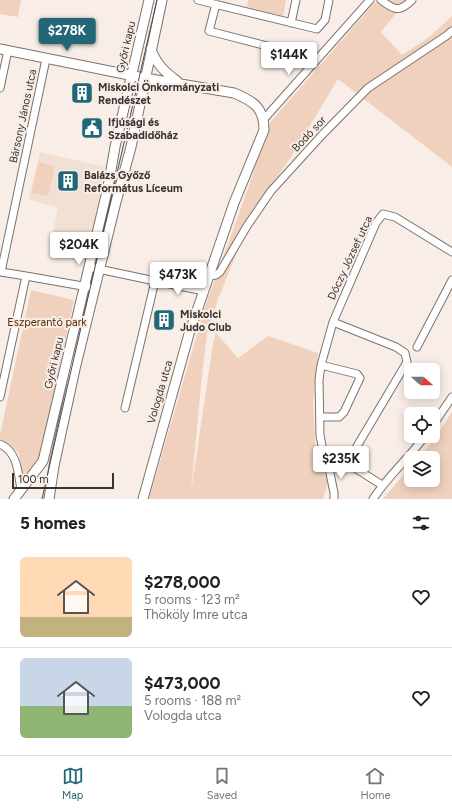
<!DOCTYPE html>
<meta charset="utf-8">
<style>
body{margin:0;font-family:Figtree,sans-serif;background:#f6f6f6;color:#202124;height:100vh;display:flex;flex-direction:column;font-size:15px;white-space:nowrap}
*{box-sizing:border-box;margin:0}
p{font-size:13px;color:#757577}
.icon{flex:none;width:22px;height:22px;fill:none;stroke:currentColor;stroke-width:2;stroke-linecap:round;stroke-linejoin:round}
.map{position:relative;height:499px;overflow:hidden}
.drawer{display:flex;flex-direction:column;background:#fff;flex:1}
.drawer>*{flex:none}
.needle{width:26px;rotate:110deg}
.fabs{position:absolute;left:404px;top:363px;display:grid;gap:8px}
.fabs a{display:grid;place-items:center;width:36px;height:36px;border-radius:6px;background:#fff;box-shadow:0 2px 10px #0003;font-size:20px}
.scale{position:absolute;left:12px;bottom:10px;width:102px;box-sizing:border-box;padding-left:4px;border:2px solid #383331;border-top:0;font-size:11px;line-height:14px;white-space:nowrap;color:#383331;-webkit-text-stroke:3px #f9eee7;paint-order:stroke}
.price{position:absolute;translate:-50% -34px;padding:0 9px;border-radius:4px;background:#fff;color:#222;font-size:13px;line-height:26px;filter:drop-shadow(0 1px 2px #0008)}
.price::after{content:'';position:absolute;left:50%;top:24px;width:12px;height:9px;margin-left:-6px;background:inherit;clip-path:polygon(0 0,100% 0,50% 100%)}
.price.on{background:#226778;color:#fff}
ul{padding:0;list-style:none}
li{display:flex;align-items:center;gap:12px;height:100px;padding:0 20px}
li+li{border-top:1px solid #e0e0e0}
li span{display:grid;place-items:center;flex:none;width:112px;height:80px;border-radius:6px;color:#555}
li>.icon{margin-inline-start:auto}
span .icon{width:48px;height:48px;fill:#fffc;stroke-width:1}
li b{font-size:17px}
h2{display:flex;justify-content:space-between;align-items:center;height:48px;padding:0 20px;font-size:17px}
.menu{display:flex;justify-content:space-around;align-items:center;height:56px;border-top:1px solid #e0e0e0;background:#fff;font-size:11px;color:#757577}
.menu a{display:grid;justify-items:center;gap:2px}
.menu .on{color:#226778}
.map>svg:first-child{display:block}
.built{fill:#f2e0d4}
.green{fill:#f0d1bd}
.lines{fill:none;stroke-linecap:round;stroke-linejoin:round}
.minor-casing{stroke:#7c726c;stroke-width:9}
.tertiary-casing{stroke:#7c726c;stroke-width:11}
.minor{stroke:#fff;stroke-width:7}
.tertiary{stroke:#fff;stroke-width:9}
.tram{stroke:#514b49;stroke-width:1}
.labels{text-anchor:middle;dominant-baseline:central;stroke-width:4;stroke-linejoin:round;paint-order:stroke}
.street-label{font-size:11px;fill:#383331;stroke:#f9eee7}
.poi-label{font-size:11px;font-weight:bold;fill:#383331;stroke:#f9eee7;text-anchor:start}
.park-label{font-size:11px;fill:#572900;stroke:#f9eee7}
</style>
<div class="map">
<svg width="452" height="499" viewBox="0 0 452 499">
<rect width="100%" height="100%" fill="#f9eee7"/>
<path class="built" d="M40 152 106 167 89 244 52 236 58 207 29 200Z"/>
<path class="green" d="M0 0H21L18 17 0 14Z
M248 0H286L283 16 247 7Z
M377 0H407L381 32 402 55 428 38 452 16V167L338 79 291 157 255 208 218 299 207 334 201 385 191 492 213 343 216 333 238 358 268 336 318 353 313 402 316 452 328 482 323 499H149L205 307 250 183 267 126Z
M38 162 55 166 48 196 31 193Z
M31 290 74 300 39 462 22 481 19 453 0 438V435Z
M452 412V499H383L411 466V480H433V458H418L434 440Z"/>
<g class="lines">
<g class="minor-casing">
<path id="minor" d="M198 0 317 29 325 20 329 0
M381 0C394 10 399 13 412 0
M216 4 209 31 294 53
M291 23 296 0
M0 88 8 50
M264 119 370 0
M89 267 155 281 125 408
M26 276 88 287
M209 276 216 275 220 272 247 226 271 191 322 135 368 88 446 36 452 31
M155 281 204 291
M333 322 396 347 405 353 407 362 347 463
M417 347 452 280
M0 397 26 276 1 272 46 59
M320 417H339L344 412 360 378 357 374 321 365
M433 425 452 397
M0 444C18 452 18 473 21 490
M328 463H347L382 485
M334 499V493L328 463 323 451 320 435 319 380 321 365 333 322 376 223 383 214 395 217 452 252
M373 499C388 476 409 458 425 436"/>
</g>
<g class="tertiary-casing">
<path id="tertiary" d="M0 49 139 77 234 93C253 101 264 107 264 130L234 203 189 334 143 499
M151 49C156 64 165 72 177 81
M14 499 43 461 89 267 108 187 115 147 149 0
M49 499 54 466 75 369 116 202 131 147 162 0"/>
</g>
<use href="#minor" class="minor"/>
<use href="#tertiary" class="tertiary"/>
<path class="tram" d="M42 499C79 332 119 167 157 0"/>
</g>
<defs>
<g id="building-square" transform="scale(1.15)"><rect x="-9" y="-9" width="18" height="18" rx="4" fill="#226778" stroke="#f9eee7"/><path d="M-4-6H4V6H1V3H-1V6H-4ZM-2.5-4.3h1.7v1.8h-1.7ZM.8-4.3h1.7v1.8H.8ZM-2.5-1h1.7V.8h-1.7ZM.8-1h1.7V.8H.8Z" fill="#fff"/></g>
<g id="civic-square" transform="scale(1.15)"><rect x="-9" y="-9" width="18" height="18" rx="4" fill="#226778" stroke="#f9eee7"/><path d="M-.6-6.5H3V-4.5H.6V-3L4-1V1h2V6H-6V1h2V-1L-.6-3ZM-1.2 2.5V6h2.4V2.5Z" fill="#fff"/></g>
</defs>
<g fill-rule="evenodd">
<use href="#building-square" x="82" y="93"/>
<use href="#civic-square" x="92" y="128"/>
<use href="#building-square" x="68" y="181"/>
<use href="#building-square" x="164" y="320"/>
</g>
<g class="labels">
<g class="street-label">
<text transform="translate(126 47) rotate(-77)">Győri kapu</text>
<text transform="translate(23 116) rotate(-78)">Bársony János utca</text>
<text transform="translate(309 134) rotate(-47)">Bodó sor</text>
<text transform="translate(350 258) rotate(-65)">Dóczy József utca</text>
<text transform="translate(54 363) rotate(-77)">Győri kapu</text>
<text transform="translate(160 392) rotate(-74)">Vologda utca</text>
</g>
<g class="poi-label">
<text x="98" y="87">Miskolci Önkormányzati<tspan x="98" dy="13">Rendészet</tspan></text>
<text x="108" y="122">Ifjúsági és<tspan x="108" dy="13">Szabadidőház</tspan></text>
<text x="84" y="175">Balázs Győző<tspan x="84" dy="13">Református Líceum</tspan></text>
<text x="180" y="314">Miskolci<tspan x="180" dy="13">Judo Club</tspan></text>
</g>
<g class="park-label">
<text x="47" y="322">Eszperantó park</text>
</g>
</g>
</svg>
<div class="fabs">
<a><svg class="needle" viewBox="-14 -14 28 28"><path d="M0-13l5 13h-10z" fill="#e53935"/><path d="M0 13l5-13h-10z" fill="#757577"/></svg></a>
<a><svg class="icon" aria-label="locate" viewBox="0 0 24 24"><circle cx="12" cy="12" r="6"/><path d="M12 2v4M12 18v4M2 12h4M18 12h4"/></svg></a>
<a><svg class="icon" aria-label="layers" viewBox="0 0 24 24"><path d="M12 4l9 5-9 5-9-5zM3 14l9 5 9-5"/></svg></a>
</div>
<div class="scale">100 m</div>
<b class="price on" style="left:67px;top:52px">$278K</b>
<b class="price" style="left:289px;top:76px">$144K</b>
<b class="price" style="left:79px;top:266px">$204K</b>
<b class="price" style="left:178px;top:296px">$473K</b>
<b class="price" style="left:341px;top:480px">$235K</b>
</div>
<section class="drawer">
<h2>5 homes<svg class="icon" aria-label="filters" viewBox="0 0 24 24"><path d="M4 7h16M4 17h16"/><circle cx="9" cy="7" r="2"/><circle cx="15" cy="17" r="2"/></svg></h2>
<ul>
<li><span style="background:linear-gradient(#ffd9b3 75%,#c2b280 0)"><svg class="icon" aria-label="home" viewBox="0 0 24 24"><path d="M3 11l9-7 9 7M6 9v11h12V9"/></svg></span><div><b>$278,000</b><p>5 rooms · 123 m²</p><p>Thököly Imre utca</p></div><svg class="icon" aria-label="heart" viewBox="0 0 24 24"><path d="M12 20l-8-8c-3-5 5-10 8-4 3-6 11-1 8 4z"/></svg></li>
<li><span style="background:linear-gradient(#c9d6e8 60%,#8fb573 0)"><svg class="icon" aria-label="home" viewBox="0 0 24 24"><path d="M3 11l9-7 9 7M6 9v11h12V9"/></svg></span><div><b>$473,000</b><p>5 rooms · 188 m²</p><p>Vologda utca</p></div><svg class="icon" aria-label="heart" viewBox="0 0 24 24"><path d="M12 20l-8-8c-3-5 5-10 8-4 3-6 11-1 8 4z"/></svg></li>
</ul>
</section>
<nav class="menu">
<a class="on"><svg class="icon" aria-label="map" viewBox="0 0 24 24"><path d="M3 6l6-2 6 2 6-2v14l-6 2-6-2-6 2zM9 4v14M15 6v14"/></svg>Map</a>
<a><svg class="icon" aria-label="saved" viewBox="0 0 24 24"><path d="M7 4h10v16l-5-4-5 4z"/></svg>Saved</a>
<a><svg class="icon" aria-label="home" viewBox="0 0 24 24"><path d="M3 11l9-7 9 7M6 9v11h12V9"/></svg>Home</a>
</nav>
